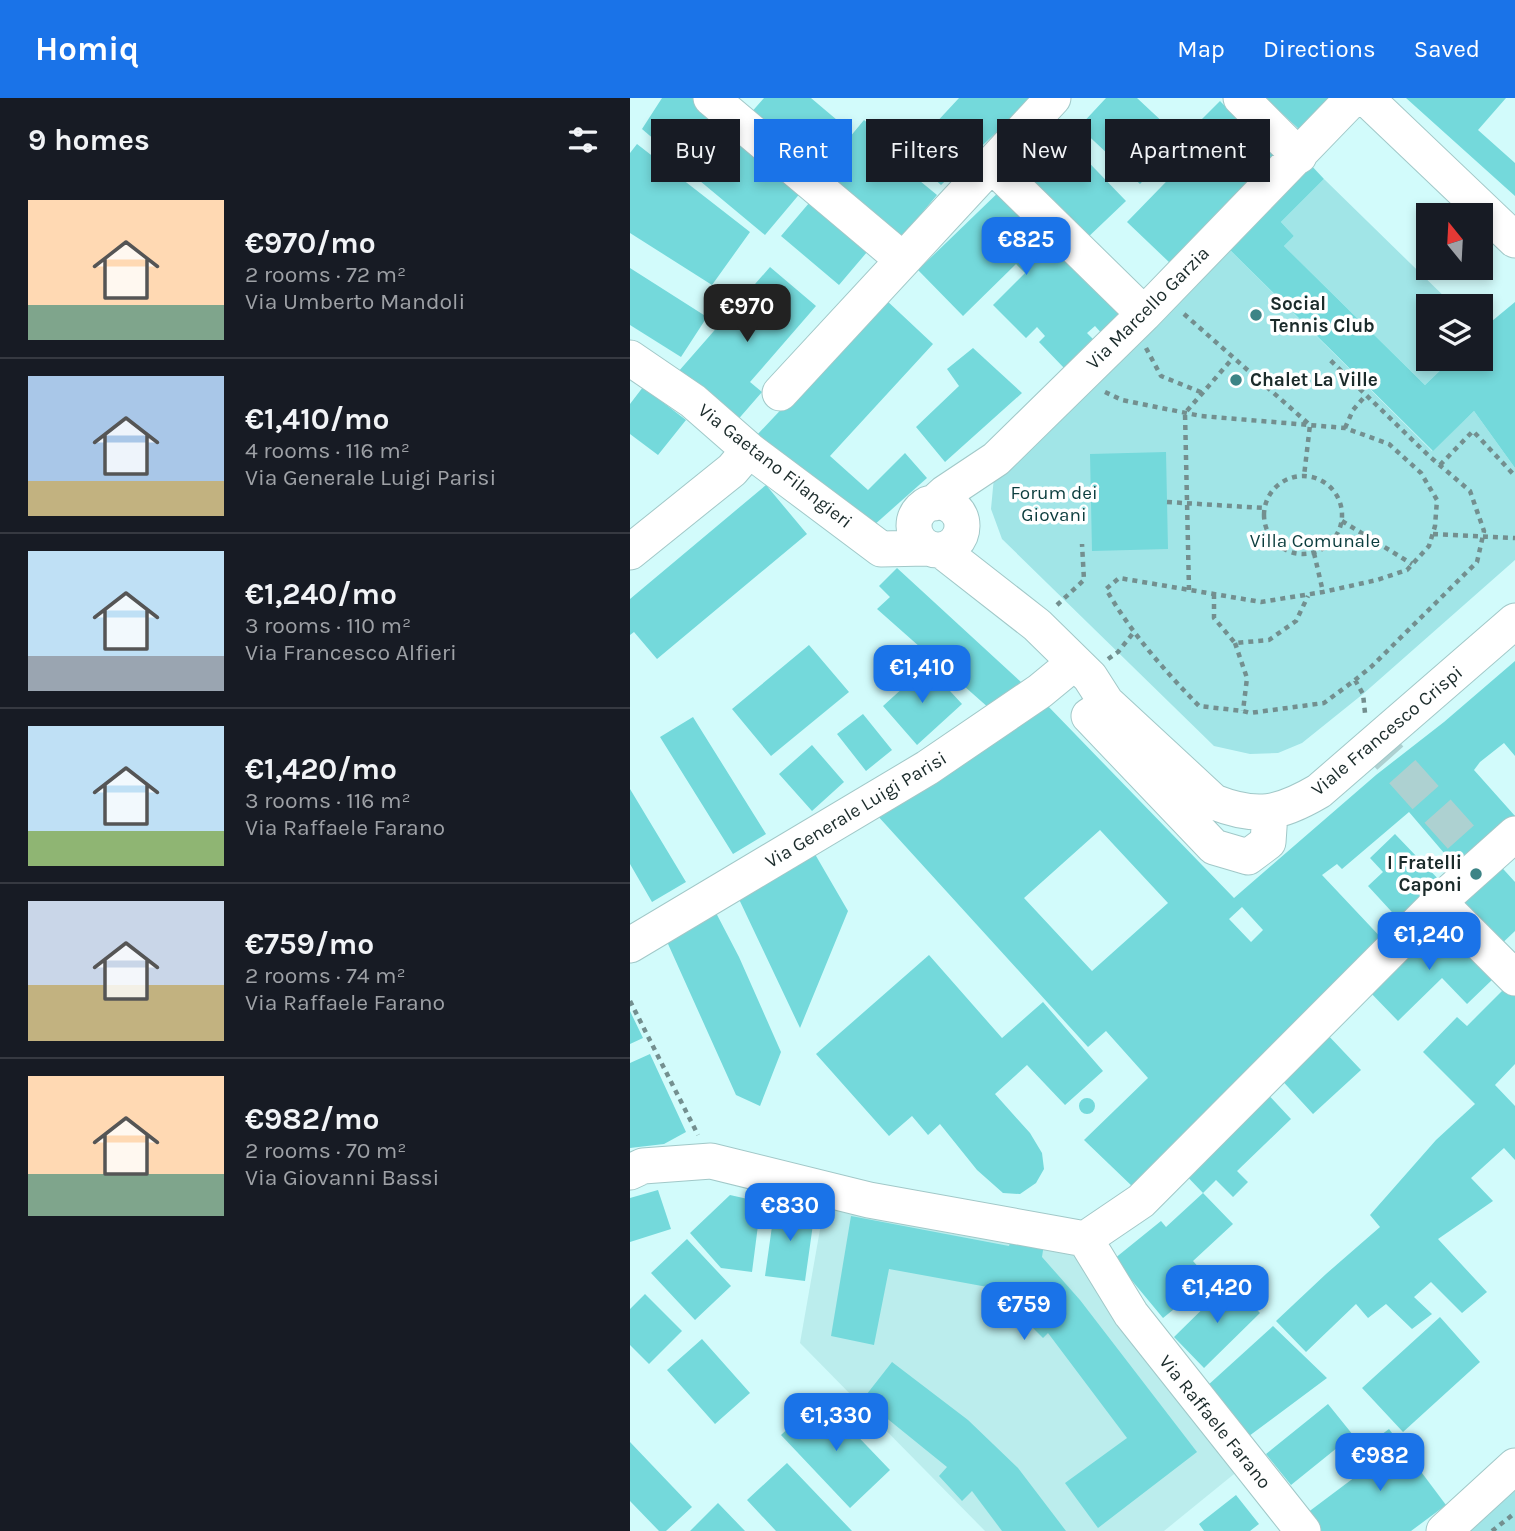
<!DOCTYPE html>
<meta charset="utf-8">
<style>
body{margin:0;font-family:Karla,sans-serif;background:#242831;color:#f1f3f6;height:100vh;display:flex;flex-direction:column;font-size:26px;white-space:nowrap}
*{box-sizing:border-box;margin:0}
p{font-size:23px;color:#9ea1a6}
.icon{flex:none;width:38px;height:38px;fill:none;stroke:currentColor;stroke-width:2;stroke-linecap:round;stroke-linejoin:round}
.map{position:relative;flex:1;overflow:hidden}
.panel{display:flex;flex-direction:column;background:#171b24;width:630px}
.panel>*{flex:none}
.hud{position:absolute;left:21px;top:21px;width:665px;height:63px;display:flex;gap:14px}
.needle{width:46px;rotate:342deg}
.tools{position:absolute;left:786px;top:105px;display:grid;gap:14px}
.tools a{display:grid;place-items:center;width:77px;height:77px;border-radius:0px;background:#171b24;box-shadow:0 4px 10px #0003;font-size:35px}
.price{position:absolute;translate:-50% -60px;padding:0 16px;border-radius:14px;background:#1a73e8;color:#fff;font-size:23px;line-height:46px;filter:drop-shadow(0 2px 4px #0008)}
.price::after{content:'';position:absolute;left:50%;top:42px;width:21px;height:16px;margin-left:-10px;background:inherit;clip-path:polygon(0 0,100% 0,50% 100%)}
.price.selected{background:#222;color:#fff}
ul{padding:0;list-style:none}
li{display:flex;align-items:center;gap:21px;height:175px;padding:0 28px}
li+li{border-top:2px solid #363941}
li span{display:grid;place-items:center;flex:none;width:196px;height:140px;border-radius:0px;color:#555}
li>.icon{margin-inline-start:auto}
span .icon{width:84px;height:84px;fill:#fffc;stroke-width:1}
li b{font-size:30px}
h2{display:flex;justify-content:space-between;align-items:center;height:84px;padding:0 28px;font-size:30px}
.pill{padding:0 24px;border-radius:0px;background:#171b24;box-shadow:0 4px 10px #0003;font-size:24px;line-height:63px}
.pill.selected{background:#1a73e8;color:#fff}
header{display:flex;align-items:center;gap:42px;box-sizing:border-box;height:98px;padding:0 35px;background:#1a73e8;color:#fff}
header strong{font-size:33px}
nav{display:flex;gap:38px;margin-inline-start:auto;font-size:24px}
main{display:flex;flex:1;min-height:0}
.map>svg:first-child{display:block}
.built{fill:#bbeded}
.green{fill:#a1e5e7}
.building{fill:#74d9db;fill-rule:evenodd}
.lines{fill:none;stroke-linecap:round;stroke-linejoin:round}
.minor-tunnel{stroke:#add1d1;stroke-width:35;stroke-dasharray:35 18;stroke-linecap:butt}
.minor-casing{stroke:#a1c8c8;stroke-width:37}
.path{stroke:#738f8f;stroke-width:4.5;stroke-dasharray:5 5;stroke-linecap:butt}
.minor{stroke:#fff;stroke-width:35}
.poi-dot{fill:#3c8486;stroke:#fff;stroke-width:2.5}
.labels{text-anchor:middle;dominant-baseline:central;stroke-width:7;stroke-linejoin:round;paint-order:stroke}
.poi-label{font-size:19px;font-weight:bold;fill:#1b2b2b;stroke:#fff;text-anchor:start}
.street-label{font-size:19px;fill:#1b2b2b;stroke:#fff}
.park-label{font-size:19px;fill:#0c3d3e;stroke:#fff}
</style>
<header>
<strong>Homiq</strong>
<nav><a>Map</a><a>Directions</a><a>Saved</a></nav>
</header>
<main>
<section class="panel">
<h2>9 homes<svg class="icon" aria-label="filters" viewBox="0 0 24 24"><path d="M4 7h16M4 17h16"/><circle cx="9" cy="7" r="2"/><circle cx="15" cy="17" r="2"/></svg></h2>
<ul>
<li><span style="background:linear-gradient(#ffd9b3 75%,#7fa58c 0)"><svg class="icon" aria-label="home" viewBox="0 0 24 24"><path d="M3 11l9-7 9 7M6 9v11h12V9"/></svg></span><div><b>€970/mo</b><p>2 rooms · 72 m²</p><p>Via Umberto Mandoli</p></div></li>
<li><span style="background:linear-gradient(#a9c7e8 75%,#c2b280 0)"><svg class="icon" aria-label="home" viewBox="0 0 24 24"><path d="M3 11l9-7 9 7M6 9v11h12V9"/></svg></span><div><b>€1,410/mo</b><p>4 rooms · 116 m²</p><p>Via Generale Luigi Parisi</p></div></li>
<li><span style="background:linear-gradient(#bfe0f5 75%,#9aa5b1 0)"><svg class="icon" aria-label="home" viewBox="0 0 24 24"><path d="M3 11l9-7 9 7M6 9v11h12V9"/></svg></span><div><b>€1,240/mo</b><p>3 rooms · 110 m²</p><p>Via Francesco Alfieri</p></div></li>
<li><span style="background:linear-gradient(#bfe0f5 75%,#8fb573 0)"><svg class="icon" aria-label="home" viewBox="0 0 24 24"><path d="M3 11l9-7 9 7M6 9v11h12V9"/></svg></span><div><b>€1,420/mo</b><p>3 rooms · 116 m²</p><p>Via Raffaele Farano</p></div></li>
<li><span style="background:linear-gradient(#c9d6e8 60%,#c2b280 0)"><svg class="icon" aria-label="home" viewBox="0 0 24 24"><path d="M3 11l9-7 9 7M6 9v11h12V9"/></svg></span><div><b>€759/mo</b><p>2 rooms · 74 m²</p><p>Via Raffaele Farano</p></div></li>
<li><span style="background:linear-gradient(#ffd9b3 70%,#7fa58c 0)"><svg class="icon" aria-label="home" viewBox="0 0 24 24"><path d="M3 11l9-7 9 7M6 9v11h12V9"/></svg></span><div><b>€982/mo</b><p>2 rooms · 70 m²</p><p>Via Giovanni Bassi</p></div></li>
</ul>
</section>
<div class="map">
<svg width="885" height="1433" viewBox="0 0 885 1433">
<rect width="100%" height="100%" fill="#d2fbfb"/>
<path class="built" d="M195 1103 442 1146 609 1372 534 1433H355L170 1245Z"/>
<path class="green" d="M694 81 824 208H798V261H822L795 287 654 148 664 138 651 124Z
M596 148 802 353 844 313 885 370V462L733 596 672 645 648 655 620 656 584 648 372 441 361 411 364 379Z
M885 1368V1433H814Z"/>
<path class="building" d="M32 0H65L84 13 47 61 12 31Z
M134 0H181L207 22 174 63 119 17Z
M329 0H402L311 87 277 56Z
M476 0H507L552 42 510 86 449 29Z
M635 0H700L670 32Z
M776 0H876L848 32 885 65V98Z
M590 3 645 59 540 165 497 124 565 54 552 41Z
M234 22 270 51 262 60 307 97 270 141 190 75Z
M95 28 172 93 135 137 58 73Z
M439 44 496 103 454 143 397 84Z
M7 46 120 134 82 187 0 135V55Z
M679 65 694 81 651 124 664 138 654 148 795 287 822 261H850V233L885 204V370L844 313 803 353 596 148Z
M377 86 501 212 474 238 465 228 457 235 464 242 435 271 409 244 415 238 407 229 396 240 363 207 395 175 386 166 333 218 288 172Z
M185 98 243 147 209 187 151 138Z
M140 169 186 208 120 284 132 294 105 325 48 274Z
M0 170 77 219 51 259 0 227Z
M255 201 303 246 200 358 238 392 275 355 297 380 243 428 126 338Z
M343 250 392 295 315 364 286 329 329 288 317 271Z
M13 289 56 322 28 357 0 336V306Z
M536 354 538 451 462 453 460 356Z
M136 387 177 436 27 561 4 534 0 537V501Z
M267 470 391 584 360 611 247 511 260 499 249 488Z
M179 547 219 594 141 658 102 611Z
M885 563V658L874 645 850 664 844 672 885 718 826 769 779 714 712 771 707 766 692 777 757 846 504 1090 454 1042 518 980 476 933 458 949 246 716 414 604 604 800 746 677 814 624ZM470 732 538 805 462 873 394 800ZM612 809 633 832 621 844 599 821Z
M297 568 332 606 287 647 253 608Z
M233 616 262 652 236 673 207 636Z
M63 619 136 736 103 756 30 639Z
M182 647 214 684 182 713 149 676Z
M0 691 56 784 22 804 0 766Z
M765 736 813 786 772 825 738 788 753 774 740 760Z
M182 751 218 813 170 930 107 797Z
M865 762 885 784V833L865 852 820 804Z
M84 811 109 859 151 954 130 1008 106 997 34 837Z
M807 821 864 880 837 906 812 880 768 923 736 890Z
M299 857 372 940 413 904 473 973 435 1007 397 967 365 996 400 1035 412 1055 414 1071 406 1085 390 1096 373 1095 347 1072 310 1026 298 1037 282 1018 259 1038 186 956Z
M878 887 885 894V966L865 987 885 1008V1062L874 1050 841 1080 863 1103 808 1141 857 1194 832 1215 801 1184 784 1199 802 1216 782 1231 756 1206 738 1220 726 1206 676 1254 646 1223 696 1176 750 1129 740 1117 806 1042 845 1006 793 954 827 919 837 928Z
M0 913 13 940 0 946Z
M695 934 731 972 683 1016 647 977Z
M20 956 56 1034 34 1046 0 1050V965Z
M633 991 661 1021 607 1073 618 1084 603 1099 586 1082 573 1095 603 1126 563 1163 580 1182 533 1220 484 1161 531 1123 536 1129 573 1095 550 1071Z
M449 1008a8 8 0 1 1 16 0a8 8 0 1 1-16 0Z
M28 1092 41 1131 0 1144V1100Z
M100 1097 131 1104 122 1174 91 1170 60 1135Z
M145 1107 185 1112 175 1183 135 1178Z
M221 1118 379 1148 383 1135 415 1139 412 1159 450 1202 567 1354 468 1430 435 1385 497 1340 418 1235 413 1240 363 1190 259 1171 244 1247 201 1238Z
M57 1141 101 1188 65 1222 21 1175Z
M600 1184 630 1215 574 1270 544 1239Z
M15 1196 52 1233 19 1266 0 1247V1211Z
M810 1219 850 1264 773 1334 732 1290Z
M643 1228 697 1280 615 1341 577 1288Z
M72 1241 120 1295 85 1326 37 1272Z
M262 1264 338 1322 388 1370 436 1433H372L342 1393 332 1403 309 1378 317 1369 233 1301Z
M191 1300 260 1372 220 1410 151 1337Z
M698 1306 723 1337 661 1387 636 1356Z
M759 1331 816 1407 781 1433H690L677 1415 725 1379 714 1364Z
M0 1344 62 1409 36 1433H29L0 1403Z
M157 1365 222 1433H146L117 1402Z
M606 1397 629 1426 620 1433H574L569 1426Z
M88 1405 115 1433H60Z"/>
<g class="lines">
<path class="minor-tunnel" d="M737 634 853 764"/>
<g class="minor-casing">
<path id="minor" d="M81 0 273 162
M611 0 669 58
M736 0 885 142
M362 67 514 216
M0 260 63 303 119 352 251 451 297 450
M150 295 423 0
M284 428a24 24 0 1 1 48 0a24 24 0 1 1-48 0Z
M304 405 315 395 366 361 514 216 723 0
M311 452 407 527 460 579 476 604 584 704C627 721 650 716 689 693L885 523
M0 454 102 372 119 352
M462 616 459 618 584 749 618 759 638 744 640 715
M809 804 885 880
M0 847 297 670 410 593 444 565
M0 1074 13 1068 81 1063 239 1102 455 1141 511 1103 809 804 885 736
M455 1141 501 1216 673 1433
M814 1433 885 1368"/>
</g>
<path class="path" d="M554 216 680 327 674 378
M516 250 531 278 573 295
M475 294 492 302 571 318 715 330 759 346 791 375 807 402 805 428 799 448 777 472 747 482 693 494 631 504 489 480 476 491C501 535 534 572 569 608L613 613 620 615 694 605 725 582 741 569 847 464 854 433 840 393 799 358 699 261
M715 330 723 312 736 297
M810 367 843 333 885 378
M634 417a39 39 0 1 1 78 0a39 39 0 1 1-78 0Z
M537 404 634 410
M712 423 782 466
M803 436 885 440
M684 455 693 494
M559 492 555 315 603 260
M584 496V520L605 545 639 542 666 523 678 498
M427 507 454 482 452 446
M605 545 617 580 613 613
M478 561 488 554 504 534
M725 582 733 596 735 615
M0 903 68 1037
M862 1433 885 1415"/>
<use href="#minor" class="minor"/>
</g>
<g class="poi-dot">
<circle cx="626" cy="217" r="7"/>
<circle cx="606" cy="282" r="7"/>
<circle cx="846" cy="776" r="7"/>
</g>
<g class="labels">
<g class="poi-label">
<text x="640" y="206">Social<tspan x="640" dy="22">Tennis Club</tspan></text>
<text x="620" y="282">Chalet La Ville</text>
<text x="832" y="765" text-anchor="end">I Fratelli<tspan x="832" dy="22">Caponi</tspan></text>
</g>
<g class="street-label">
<text transform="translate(518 210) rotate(-45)">Via Marcello Garzia</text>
<text transform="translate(145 368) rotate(38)">Via Gaetano Filangieri</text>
<text transform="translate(757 633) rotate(-40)">Viale Francesco Crispi</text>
<text transform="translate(226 712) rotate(-31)">Via Generale Luigi Parisi</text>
<text transform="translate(585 1324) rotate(51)">Via Raffaele Farano</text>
</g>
<g class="park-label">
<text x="424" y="395">Forum dei<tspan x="424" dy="22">Giovani</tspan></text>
<text x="685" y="443">Villa Comunale</text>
</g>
</g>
</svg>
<div class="tools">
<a><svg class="needle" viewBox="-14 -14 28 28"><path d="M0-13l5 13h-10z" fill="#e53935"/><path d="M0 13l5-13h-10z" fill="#9ea1a6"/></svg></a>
<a><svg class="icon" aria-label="layers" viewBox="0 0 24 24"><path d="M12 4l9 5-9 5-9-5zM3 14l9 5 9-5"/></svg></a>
</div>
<b class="price" style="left:396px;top:179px">€825</b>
<b class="price selected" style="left:117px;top:246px">€970</b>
<b class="price" style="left:292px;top:607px">€1,410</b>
<b class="price" style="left:799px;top:874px">€1,240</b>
<b class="price" style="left:160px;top:1145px">€830</b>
<b class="price" style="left:587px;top:1227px">€1,420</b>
<b class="price" style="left:394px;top:1244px">€759</b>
<b class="price" style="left:206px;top:1355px">€1,330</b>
<b class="price" style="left:750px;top:1395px">€982</b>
<div class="hud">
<a class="pill">Buy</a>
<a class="pill selected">Rent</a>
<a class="pill">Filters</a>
<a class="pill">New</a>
<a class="pill">Apartment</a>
</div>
</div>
</main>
